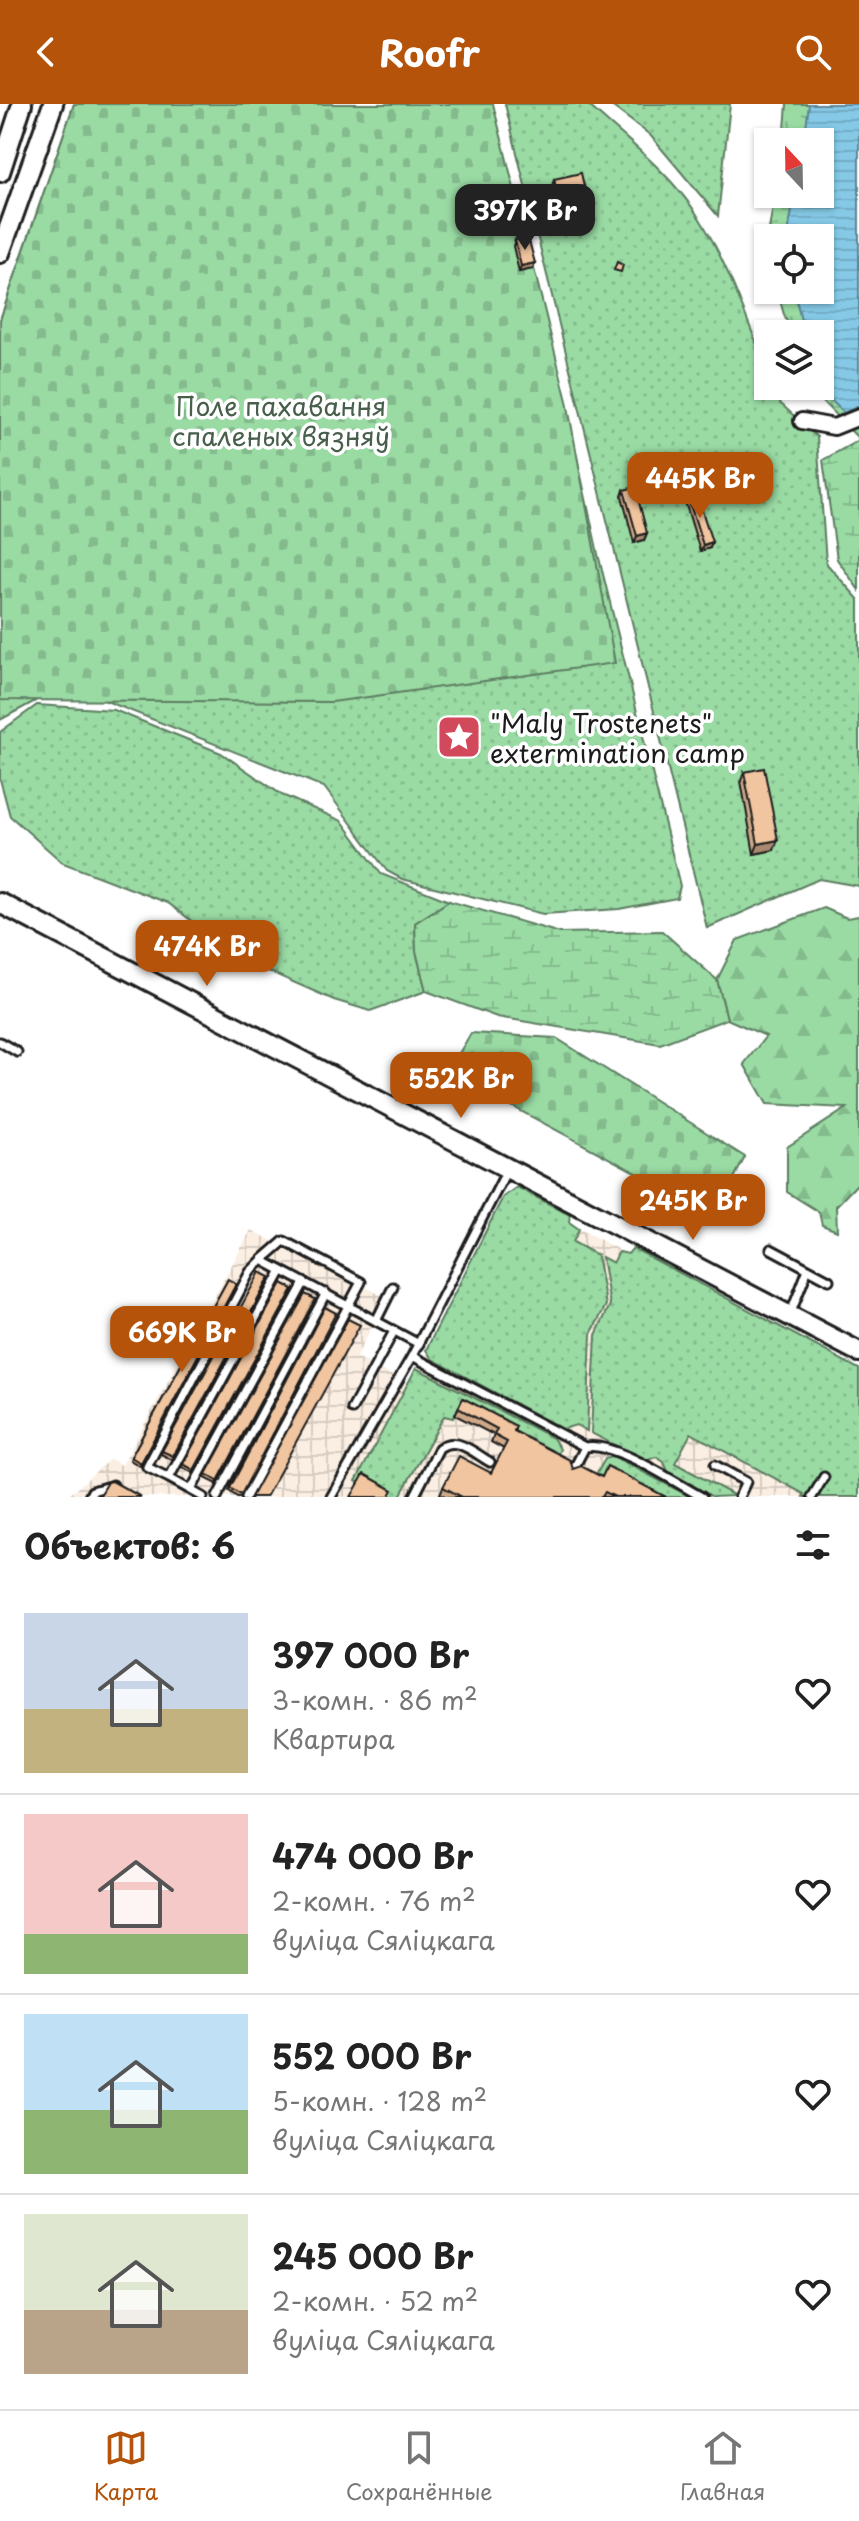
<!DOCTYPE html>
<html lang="ru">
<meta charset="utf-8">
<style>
body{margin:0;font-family:"Playpen Sans",sans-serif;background:#f2f2f2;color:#222;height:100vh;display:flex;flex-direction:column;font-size:30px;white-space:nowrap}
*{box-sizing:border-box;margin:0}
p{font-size:26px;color:#767676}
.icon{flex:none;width:44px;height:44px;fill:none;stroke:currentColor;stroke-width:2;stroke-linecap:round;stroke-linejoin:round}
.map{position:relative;height:1393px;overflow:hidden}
.details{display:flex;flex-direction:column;background:#fff;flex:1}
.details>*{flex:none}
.needle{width:52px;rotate:338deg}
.controls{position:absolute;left:754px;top:24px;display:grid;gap:16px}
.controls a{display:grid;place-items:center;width:80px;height:80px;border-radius:0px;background:#fff;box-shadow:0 2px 6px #0004;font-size:40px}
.price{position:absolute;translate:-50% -68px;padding:0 18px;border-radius:16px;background:#b45309;color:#fff;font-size:26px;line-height:52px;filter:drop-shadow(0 2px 4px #0008)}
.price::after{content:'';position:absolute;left:50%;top:48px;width:24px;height:18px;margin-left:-12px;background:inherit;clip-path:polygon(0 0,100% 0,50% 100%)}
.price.active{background:#222;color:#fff}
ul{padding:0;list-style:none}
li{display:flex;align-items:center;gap:24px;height:200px;padding:0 24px}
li+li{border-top:2px solid #e0e0e0}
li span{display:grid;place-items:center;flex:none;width:224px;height:160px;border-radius:0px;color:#555}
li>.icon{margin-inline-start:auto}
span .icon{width:96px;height:96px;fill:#fffc;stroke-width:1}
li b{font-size:34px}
h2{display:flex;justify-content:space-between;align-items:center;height:96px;padding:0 24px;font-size:34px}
header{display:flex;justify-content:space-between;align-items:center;height:104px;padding:0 24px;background:#b45309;color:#fff;font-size:36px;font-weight:700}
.tabs{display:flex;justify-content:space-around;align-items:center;height:112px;border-top:2px solid #e0e0e0;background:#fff;font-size:22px;color:#767676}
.tabs a{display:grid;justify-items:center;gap:4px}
.tabs .active{color:#b45309}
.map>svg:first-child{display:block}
.industrial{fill:url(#industrial-grid)}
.grass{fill:url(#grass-dots);stroke:#5b7c60;stroke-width:2}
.forest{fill:url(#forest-firs);stroke:#5b7c60;stroke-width:2}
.wetland{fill:url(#wetland-marsh);stroke:#5b7c60;stroke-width:2}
.cemetery{fill:url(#cemetery-stones);stroke:#5b7c60;stroke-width:2}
.water{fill:url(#water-rules);stroke:#5b8495;stroke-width:2}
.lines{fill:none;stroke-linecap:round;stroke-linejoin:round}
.service-casing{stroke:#1c1c1c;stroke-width:13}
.minor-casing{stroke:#1c1c1c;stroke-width:20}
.secondary-casing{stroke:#1c1c1c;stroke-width:24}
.service{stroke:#fff;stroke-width:7}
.minor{stroke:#fff;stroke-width:14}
.secondary{stroke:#fff;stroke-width:18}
.wall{fill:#cfa98a;stroke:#1c1c1c;stroke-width:2}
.shaded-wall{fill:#a98a70;stroke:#1c1c1c;stroke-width:2}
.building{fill:#f1c5a0;stroke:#1c1c1c;stroke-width:2}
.labels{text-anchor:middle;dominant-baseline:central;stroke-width:7;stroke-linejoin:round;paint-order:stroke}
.park-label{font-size:26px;fill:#485f4c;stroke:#fff}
.poi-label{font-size:26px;fill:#1c1c1c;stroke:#fff;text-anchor:start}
</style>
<header><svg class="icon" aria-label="back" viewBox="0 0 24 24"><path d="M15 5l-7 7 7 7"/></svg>Roofr<svg class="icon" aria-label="search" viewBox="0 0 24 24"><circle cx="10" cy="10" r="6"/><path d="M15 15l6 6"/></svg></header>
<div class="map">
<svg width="859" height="1393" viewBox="0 0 859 1393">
<defs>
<pattern id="industrial-grid" width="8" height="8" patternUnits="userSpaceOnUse" patternTransform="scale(2)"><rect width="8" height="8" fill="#fbeee2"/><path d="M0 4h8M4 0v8" fill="none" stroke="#d7ccc1"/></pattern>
<pattern id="grass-dots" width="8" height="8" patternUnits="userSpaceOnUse" patternTransform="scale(2)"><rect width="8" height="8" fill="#9adba4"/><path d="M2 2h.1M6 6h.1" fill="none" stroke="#84bb8d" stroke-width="1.8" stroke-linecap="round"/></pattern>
<pattern id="forest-firs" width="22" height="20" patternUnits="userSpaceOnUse" patternTransform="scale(2)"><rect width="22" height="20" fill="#9adba4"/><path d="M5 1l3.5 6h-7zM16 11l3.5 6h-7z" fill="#84bb8d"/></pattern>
<pattern id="wetland-marsh" width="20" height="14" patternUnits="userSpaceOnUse" patternTransform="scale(2)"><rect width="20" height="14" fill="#9adba4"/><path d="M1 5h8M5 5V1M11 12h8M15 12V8" fill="none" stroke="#84bb8d"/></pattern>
<pattern id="cemetery-stones" width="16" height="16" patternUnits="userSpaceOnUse" patternTransform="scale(2)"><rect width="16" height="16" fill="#9adba4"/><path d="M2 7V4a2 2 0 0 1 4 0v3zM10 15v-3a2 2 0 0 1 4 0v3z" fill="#84bb8d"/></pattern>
<pattern id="water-rules" width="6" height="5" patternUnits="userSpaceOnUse" patternTransform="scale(2)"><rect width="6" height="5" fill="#85c9e6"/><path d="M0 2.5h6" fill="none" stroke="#72acc5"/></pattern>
</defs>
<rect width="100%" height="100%" fill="#fff"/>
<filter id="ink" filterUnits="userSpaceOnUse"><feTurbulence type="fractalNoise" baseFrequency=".0125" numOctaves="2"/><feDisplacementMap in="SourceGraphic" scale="16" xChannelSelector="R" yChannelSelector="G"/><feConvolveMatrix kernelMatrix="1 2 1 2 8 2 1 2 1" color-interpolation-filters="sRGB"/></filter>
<g filter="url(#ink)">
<path class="industrial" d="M510 1087 859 1276V1393H67L110 1355 122 1361 251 1126 387 1194 356 1253 411 1281Z"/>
<path class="grass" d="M74 0 553 243 598 450 680 782 677 794 619 805 543 810 402 775 387 767 324 683 91 591 37 596 0 616V216Z
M505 0H587C626 35 672 70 700 115 729 162 747 217 768 268V282H774L781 300 817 333 826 459 859 496V782L819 775 707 824Z
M609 0H730L718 112 650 31Z
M37 601 114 606 221 649 282 691 342 717 381 770 449 797 415 819 416 847 426 887 370 907 334 896 243 856 168 799 63 759 10 712 0 675V628Z
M517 1083 570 1111 569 1118 579 1125 573 1138 597 1151 606 1201 591 1230 587 1327 576 1321 563 1325 432 1255 426 1246 503 1093Z
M633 1144 859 1265V1393H803L804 1390 691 1329 675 1359 735 1392 713 1393 669 1370 664 1358 656 1353 645 1357 591 1329 596 1231 610 1201 602 1153 613 1159 619 1148 628 1150Z
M416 1264 553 1334 560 1345 555 1356 460 1301 453 1314 444 1312 400 1392 385 1393 356 1377Z
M613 1352 687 1391 689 1393H650L593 1376 605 1355Z"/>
<path class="forest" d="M824 804 847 814 859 812V1078L836 1102 837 1127 822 1121 819 1108 787 1088V1043L847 1004 767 1000 744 960 766 932 727 915 717 876 737 836Z"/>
<path class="wetland" d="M787 0H859V335L815 290 816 282H820V230C783 230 787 218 777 186H820V134H768V159L765 149 775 90H820V38H784Z
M859 336V486L837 455 823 356Z
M449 797 560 829 662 827 717 876 727 915 660 940 497 913 426 887 416 847 415 819Z"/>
<path class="cemetery" d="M74 0H493L567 297 615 559 332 598 0 596V216Z
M471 929 556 934 745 1053 715 1111 448 968Z"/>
<path class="water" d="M809 0H859V302L844 309 817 282H820V230H804L794 186H820V134H787L795 90H820V38H804Z"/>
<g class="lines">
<g class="service-casing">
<path id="service" d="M0 938 17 948
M507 1066 412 1252 585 1343C615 1337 674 1378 702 1393
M771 1145 829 1176
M790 1211 808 1165
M376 1217 393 1183
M352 1305 394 1227
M715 1361 746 1378 739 1393
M573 1366 585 1343
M169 1374 147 1363 250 1168 262 1156 419 1240
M191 1386 304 1179
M89 1393 92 1387 113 1381
M203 1393 169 1374 281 1168
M217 1393 326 1189
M246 1393 361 1178 284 1137 262 1156
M331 1393 412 1252
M414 1393 439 1344C456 1331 474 1349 490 1358
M812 1393 824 1373"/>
</g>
<g class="minor-casing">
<path id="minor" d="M802 317 834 323 859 313"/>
</g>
<g class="secondary-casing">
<path id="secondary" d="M0 68 22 0
M0 149 53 0
M0 799 859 1248"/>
</g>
<use href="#service" class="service"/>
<use href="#minor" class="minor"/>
<use href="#secondary" class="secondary"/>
</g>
<path class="wall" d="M554 75 582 88 555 94 552 82Z
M515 136 535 159 533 165 519 168 513 142Z
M624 386 647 429 644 436 634 439 622 392Z
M688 394 710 444 700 447 686 401Z
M744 668 774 746 754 750 741 677Z
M228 1175 140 1362 130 1356 131 1353Z
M269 1176 172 1356 161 1350 162 1347Z
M292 1188 193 1369 182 1363 183 1360Z
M313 1199 217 1380 205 1374 206 1370Z
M325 1203 241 1393H237L229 1387 230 1384Z
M458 1304 516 1322 514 1327 573 1365 666 1393H447L440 1390 443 1383 491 1369 504 1345 491 1338 494 1331 455 1311Z"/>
<path class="shaded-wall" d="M584 82 582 88 555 94 557 88Z
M535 159 533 165 519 168 521 162Z
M647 429 644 436 634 439 637 432Z
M712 438 710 444 700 447 703 441Z
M778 736 774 746 754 750 758 740Z"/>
<path class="building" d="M581 69 584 82 557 88 554 75Z
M528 133 535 159 521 162 515 136Z
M617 158 623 161 621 168 614 166Z
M635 383 647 429 637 432 624 386Z
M697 391 712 438 703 441 688 394Z
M764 664 778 736 758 740 744 668Z
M260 1168 270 1173 173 1352 162 1347Z
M228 1175 236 1180 141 1359 131 1353Z
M282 1179 293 1185 194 1366 183 1360Z
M305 1190 315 1195 218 1377 206 1370Z
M325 1203 336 1209 241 1391 230 1384Z
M348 1215 360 1221 266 1393H251Z
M463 1294 516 1322 514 1327 570 1356 573 1365 581 1362 602 1373 607 1362 666 1393H615L605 1388 602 1393H462L443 1383 459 1352 491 1369 507 1338 494 1331 497 1325 458 1304Z
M364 1370 393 1386 389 1393H351Z
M112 1377 141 1393H99L108 1378Z"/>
</g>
<defs>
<g id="sight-square" transform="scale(2.3)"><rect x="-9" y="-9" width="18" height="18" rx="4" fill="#d1495b" stroke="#fff"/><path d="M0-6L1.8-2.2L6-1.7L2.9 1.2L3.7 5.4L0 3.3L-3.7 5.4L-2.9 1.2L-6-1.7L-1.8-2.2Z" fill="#fff"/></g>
</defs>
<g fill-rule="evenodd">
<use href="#sight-square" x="459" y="633"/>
</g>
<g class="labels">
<g class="park-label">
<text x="281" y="301">Поле пахавання<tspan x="281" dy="30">спаленых вязняў</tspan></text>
</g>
<g class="poi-label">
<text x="490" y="618">"Maly Trostenets"<tspan x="490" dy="30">extermination camp</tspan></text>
</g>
</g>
</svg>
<div class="controls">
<a><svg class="needle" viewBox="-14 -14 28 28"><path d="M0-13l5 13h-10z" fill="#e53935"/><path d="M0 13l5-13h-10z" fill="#767676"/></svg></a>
<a><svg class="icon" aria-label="locate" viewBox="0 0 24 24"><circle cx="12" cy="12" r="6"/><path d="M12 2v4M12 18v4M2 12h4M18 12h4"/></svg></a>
<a><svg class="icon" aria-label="layers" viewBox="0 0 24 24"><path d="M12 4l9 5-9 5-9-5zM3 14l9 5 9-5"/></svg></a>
</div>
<b class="price active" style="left:525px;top:148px">397K Br</b>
<b class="price" style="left:700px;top:416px">445K Br</b>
<b class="price" style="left:207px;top:884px">474K Br</b>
<b class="price" style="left:461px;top:1016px">552K Br</b>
<b class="price" style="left:693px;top:1138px">245K Br</b>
<b class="price" style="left:182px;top:1270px">669K Br</b>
</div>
<section class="details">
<h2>Объектов: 6<svg class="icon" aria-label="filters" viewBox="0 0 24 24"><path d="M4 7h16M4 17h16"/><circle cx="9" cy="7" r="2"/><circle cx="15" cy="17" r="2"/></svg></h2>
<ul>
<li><span style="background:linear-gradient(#c9d6e8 60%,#c2b280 0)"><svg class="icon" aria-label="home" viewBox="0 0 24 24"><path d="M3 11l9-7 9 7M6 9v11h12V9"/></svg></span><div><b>397 000 Br</b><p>3-комн. · 86 m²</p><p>Квартира</p></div><svg class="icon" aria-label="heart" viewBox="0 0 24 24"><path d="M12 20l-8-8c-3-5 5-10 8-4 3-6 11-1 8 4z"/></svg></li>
<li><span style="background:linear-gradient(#f6c9c9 75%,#8fb573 0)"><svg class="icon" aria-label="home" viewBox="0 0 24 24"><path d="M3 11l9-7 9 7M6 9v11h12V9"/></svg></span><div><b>474 000 Br</b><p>2-комн. · 76 m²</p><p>вуліца Сяліцкага</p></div><svg class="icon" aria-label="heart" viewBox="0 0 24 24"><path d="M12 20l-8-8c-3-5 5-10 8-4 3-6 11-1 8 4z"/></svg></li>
<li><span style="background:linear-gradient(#bfe0f5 60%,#8fb573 0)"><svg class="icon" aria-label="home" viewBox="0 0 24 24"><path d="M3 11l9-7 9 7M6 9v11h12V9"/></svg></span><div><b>552 000 Br</b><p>5-комн. · 128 m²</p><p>вуліца Сяліцкага</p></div><svg class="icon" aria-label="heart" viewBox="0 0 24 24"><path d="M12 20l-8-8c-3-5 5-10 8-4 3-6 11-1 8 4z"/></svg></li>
<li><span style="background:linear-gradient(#dfe7d0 60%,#b9a48a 0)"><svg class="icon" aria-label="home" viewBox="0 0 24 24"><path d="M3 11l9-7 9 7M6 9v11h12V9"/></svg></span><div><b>245 000 Br</b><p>2-комн. · 52 m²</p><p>вуліца Сяліцкага</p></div><svg class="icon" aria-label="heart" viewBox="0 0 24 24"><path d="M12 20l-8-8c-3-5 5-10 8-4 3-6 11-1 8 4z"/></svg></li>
</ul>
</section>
<nav class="tabs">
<a class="active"><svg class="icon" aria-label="map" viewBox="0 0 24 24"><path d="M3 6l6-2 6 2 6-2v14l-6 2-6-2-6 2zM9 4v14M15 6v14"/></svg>Карта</a>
<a><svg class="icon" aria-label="saved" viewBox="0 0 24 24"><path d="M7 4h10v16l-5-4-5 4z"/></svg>Сохранённые</a>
<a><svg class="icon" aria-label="home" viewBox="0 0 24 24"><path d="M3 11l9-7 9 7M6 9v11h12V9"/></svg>Главная</a>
</nav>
